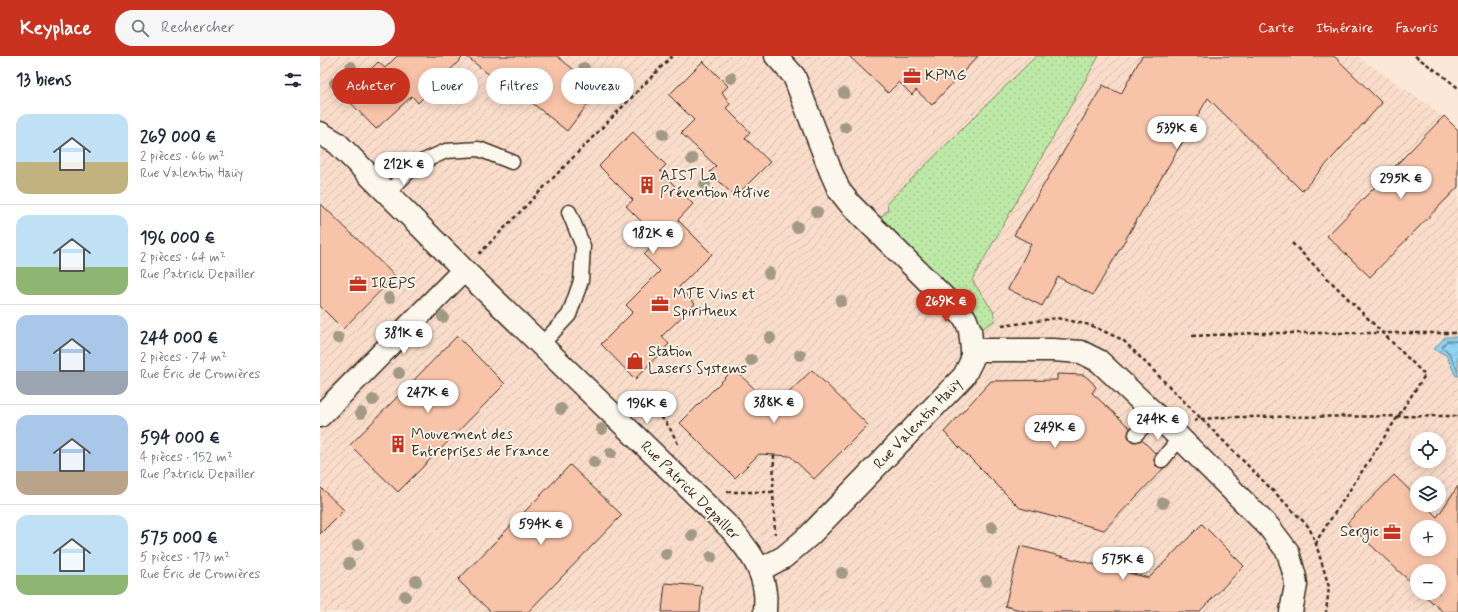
<!DOCTYPE html>
<html lang="fr">
<meta charset="utf-8">
<style>
body{margin:0;font-family:Mynerve,sans-serif;background:#f6f6f7;color:#1f2937;height:100vh;display:flex;flex-direction:column;font-size:15px;white-space:nowrap}
*{box-sizing:border-box;margin:0}
p{font-size:13px;color:#747a83}
.icon{flex:none;width:22px;height:22px;fill:none;stroke:currentColor;stroke-width:2;stroke-linecap:round;stroke-linejoin:round}
.map{position:relative;flex:1;overflow:hidden}
.panel{display:flex;flex-direction:column;background:#fff;width:320px}
.panel>*{flex:none}
.top-card{position:absolute;left:12px;top:12px;width:380px;height:36px;display:flex;gap:8px}
.tools{position:absolute;left:1090px;top:376px;display:grid;gap:8px}
.tools a{display:grid;place-items:center;width:36px;height:36px;border-radius:50%;background:#fff;box-shadow:0 2px 10px #0003;font-size:20px}
.price{position:absolute;translate:-50% -34px;padding:0 9px;border-radius:14px;background:#fff;color:#222;font-size:13px;line-height:26px;filter:drop-shadow(0 1px 2px #0008)}
.price::after{content:'';position:absolute;left:50%;top:24px;width:12px;height:9px;margin-left:-6px;background:inherit;clip-path:polygon(0 0,100% 0,50% 100%)}
.price.selected{background:#c8321e;color:#fff}
ul{padding:0;list-style:none}
li{display:flex;align-items:center;gap:12px;height:100px;padding:0 16px}
li+li{border-top:1px solid #e0e1e3}
li span{display:grid;place-items:center;flex:none;width:112px;height:80px;border-radius:12px;color:#555}
li>.icon{margin-inline-start:auto}
span .icon{width:48px;height:48px;fill:#fffc;stroke-width:1}
li b{font-size:17px}
h2{display:flex;justify-content:space-between;align-items:center;height:48px;padding:0 16px;font-size:17px}
.chip{padding:0 14px;border-radius:18px;background:#fff;box-shadow:0 2px 10px #0003;font-size:14px;line-height:36px}
.chip.selected{background:#c8321e;color:#fff}
header{display:flex;align-items:center;gap:24px;box-sizing:border-box;height:56px;padding:0 20px;background:#c8321e;color:#fff}
header strong{font-size:19px}
nav{display:flex;gap:22px;margin-inline-start:auto;font-size:14px}
.search{width:280px;height:36px;background:#f6f6f7;display:flex;align-items:center;gap:10px;box-sizing:border-box;padding:0 14px;border-radius:22px;color:#747a83;font-size:15px}
main{display:flex;flex:1;min-height:0}
.map>svg:first-child{display:block}
.industrial{fill:url(#industrial-furrows);fill-rule:evenodd}
.grass{fill:url(#grass-dots);stroke:#7c8a62}
.water{fill:url(#water-waves);stroke:#6d8f9c}
.lines{fill:none;stroke-linecap:round;stroke-linejoin:round}
.shore{stroke:#5c6e72;stroke-width:1}
.building{fill:#f8c4a9;stroke:#3b2a1e;fill-rule:evenodd}
.lane-casing{stroke:#3b2a1e;stroke-width:17}
.street-casing{stroke:#3b2a1e;stroke-width:25}
.path{stroke:#3b2a1e;stroke-width:2.5;stroke-dasharray:4 3;stroke-linecap:butt}
.lane{stroke:#fbf7ec;stroke-width:14}
.street{stroke:#fbf7ec;stroke-width:22}
.tree{fill:#a39a84}
.labels{text-anchor:middle;dominant-baseline:central;stroke-width:3.5;stroke-linejoin:round;paint-order:stroke}
.poi-label{font-size:15px;fill:#3b2a1e;stroke:#fbf7ec;text-anchor:start}
.street-label{font-size:15px;fill:#3b2a1e;stroke:#fbf7ec}
</style>
<header>
<strong>Keyplace</strong>
<div class="search"><svg class="icon" aria-label="search" viewBox="0 0 24 24"><circle cx="10" cy="10" r="6"/><path d="M15 15l6 6"/></svg>Rechercher</div>
<nav><a>Carte</a><a>Itinéraire</a><a>Favoris</a></nav>
</header>
<main>
<section class="panel">
<h2>13 biens<svg class="icon" aria-label="filters" viewBox="0 0 24 24"><path d="M4 7h16M4 17h16"/><circle cx="9" cy="7" r="2"/><circle cx="15" cy="17" r="2"/></svg></h2>
<ul>
<li><span style="background:linear-gradient(#bfe0f5 60%,#c2b280 0)"><svg class="icon" aria-label="home" viewBox="0 0 24 24"><path d="M3 11l9-7 9 7M6 9v11h12V9"/></svg></span><div><b>269 000 €</b><p>2 pièces · 66 m²</p><p>Rue Valentin Haüy</p></div></li>
<li><span style="background:linear-gradient(#bfe0f5 65%,#8fb573 0)"><svg class="icon" aria-label="home" viewBox="0 0 24 24"><path d="M3 11l9-7 9 7M6 9v11h12V9"/></svg></span><div><b>196 000 €</b><p>2 pièces · 64 m²</p><p>Rue Patrick Depailler</p></div></li>
<li><span style="background:linear-gradient(#a9c7e8 70%,#9aa5b1 0)"><svg class="icon" aria-label="home" viewBox="0 0 24 24"><path d="M3 11l9-7 9 7M6 9v11h12V9"/></svg></span><div><b>244 000 €</b><p>2 pièces · 74 m²</p><p>Rue Éric de Cromières</p></div></li>
<li><span style="background:linear-gradient(#a9c7e8 70%,#b9a48a 0)"><svg class="icon" aria-label="home" viewBox="0 0 24 24"><path d="M3 11l9-7 9 7M6 9v11h12V9"/></svg></span><div><b>594 000 €</b><p>4 pièces · 152 m²</p><p>Rue Patrick Depailler</p></div></li>
<li><span style="background:linear-gradient(#bfe0f5 75%,#8fb573 0)"><svg class="icon" aria-label="home" viewBox="0 0 24 24"><path d="M3 11l9-7 9 7M6 9v11h12V9"/></svg></span><div><b>575 000 €</b><p>5 pièces · 173 m²</p><p>Rue Éric de Cromières</p></div></li>
</ul>
</section>
<div class="map">
<svg width="1138" height="556" viewBox="0 0 1138 556">
<defs>
<pattern id="industrial-furrows" width="10" height="10" patternUnits="userSpaceOnUse"><rect width="10" height="10" fill="#f9ddca"/><path d="M-1 1l2-2M0 10L10 0M9 11l2-2" fill="none" stroke="#d6bead"/></pattern>
<pattern id="grass-dots" width="8" height="8" patternUnits="userSpaceOnUse"><rect width="8" height="8" fill="#bde9a6"/><path d="M2 2h.1M6 6h.1" fill="none" stroke="#a3c88e" stroke-width="1.8" stroke-linecap="round"/></pattern>
<pattern id="water-waves" width="16" height="10" patternUnits="userSpaceOnUse"><rect width="16" height="10" fill="#8ed3f0"/><path d="M0 5q4-4 8 0t8 0" fill="none" stroke="#7bb5cd"/></pattern>
</defs>
<rect width="100%" height="100%" fill="#fae8d8"/>
<filter id="ink" filterUnits="userSpaceOnUse"><feTurbulence type="fractalNoise" baseFrequency=".025" numOctaves="2"/><feDisplacementMap in="SourceGraphic" scale="8" xChannelSelector="R" yChannelSelector="G"/><feConvolveMatrix kernelMatrix="1 2 1 2 8 2 1 2 1" color-interpolation-filters="sRGB"/></filter>
<g filter="url(#ink)">
<path class="industrial" d="M0 0H1037L1108 49 1138 73V556H0ZM1097 383H1119V405H1097ZM1097 427H1119V449H1097ZM1097 471H1119V493H1097ZM1097 515H1119V537H1097Z"/>
<path class="grass" d="M716 0H779L652 224 673 255 675 264 663 272 652 254 559 163 568 154 567 147Z"/>
<path class="water" d="M1125 281H1138V320H1136L1126 299 1114 293Z"/>
<g class="lines">
<path class="shore" d="M1138 285H1127L1122 291 1129 297 1138 315"/>
</g>
<path class="building" d="M77 0H144L98 47 92 40 56 73 24 40 58 6 65 12Z
M146 0H237L279 34 247 75 206 42 203 46Z
M529 0H658L612 49 596 34 592 39 579 26 568 37Z
M822 0H1014L1062 47 982 135 888 42 773 239 738 221 722 250 688 233 711 188 694 179 783 29 801 38Z
M383 5 408 30 402 36 410 48 406 52 430 76 425 82 450 106 415 141 390 116 396 110 361 77 374 64 349 39Z
M1124 60 1138 74V131L1050 221 1007 180Z
M313 76 346 109 340 115 373 148 358 164 392 198 359 231 375 248 342 280 349 288 315 323 281 288 313 256 306 249 340 215 324 199 339 183 306 150 313 144 279 110Z
M0 147 75 220 23 273 0 250Z
M137 280 185 328 78 436 30 389Z
M414 313 448 346 454 341 459 346 492 314 548 369 494 423 470 400 439 398 415 422 360 367Z
M737 318 764 319 771 325 776 331 772 337 810 372 808 380 810 384 814 386 822 384 836 398 834 403 836 410 844 412 784 474 700 452 624 376 671 325 737 324Z
M250 409 302 459 208 556H171L138 524Z
M1074 419 1097 441V449H1105L1117 461 1138 430V556H1123L1102 537H1119V515H1097V532L1027 467ZM1097 471H1119V493H1097Z
M0 431 24 454 0 478Z
M882 468 924 510 879 556H708L685 550 700 490 829 522Z
M345 527 382 530 380 556H342Z"/>
<g class="lines">
<g class="lane-casing">
<path id="lane" d="M67 137 97 108 126 95 159 93 192 106
M221 289 249 259 261 225 263 190 249 156
M816 378 835 359
M842 404 860 382"/>
</g>
<g class="street-casing">
<path id="street" d="M0 77 17 87 144 214 410 472C426 491 443 511 445 537 446 543 445 550 445 556
M652 294H733L761 296 779 305 860 382 949 471 968 496 975 521 976 529 971 556
M0 360 144 214
M440 514 464 501 490 479 644 320 652 304V294L650 274 645 262 530 148 519 134 511 116 474 20 456 0"/>
</g>
<path class="path" d="M1095 0 1121 18 1138 32
M972 187 1105 319 999 481 996 488
M159 198 352 0
M682 270 737 262 770 269 803 284 989 471 996 488 1009 531 1006 556
M872 280 935 277H1138
M341 361C349 369 353 378 358 388
M874 365 881 363 907 361 1138 360
M454 399 453 436 455 478
M407 436H453"/>
<use href="#lane" class="lane"/>
<use href="#street" class="street"/>
</g>
<g class="tree">
<circle cx="31" cy="11" r="6"/>
<circle cx="264" cy="12" r="6"/>
<circle cx="411" cy="22" r="6"/>
<circle cx="15" cy="27" r="6"/>
<circle cx="524" cy="37" r="6"/>
<circle cx="844" cy="66" r="6"/>
<circle cx="525" cy="71" r="6"/>
<circle cx="343" cy="78" r="6"/>
<circle cx="372" cy="103" r="6"/>
<circle cx="385" cy="128" r="6"/>
<circle cx="497" cy="156" r="6"/>
<circle cx="477" cy="171" r="6"/>
<circle cx="449" cy="217" r="6"/>
<circle cx="69" cy="242" r="6"/>
<circle cx="521" cy="245" r="6"/>
<circle cx="123" cy="261" r="6"/>
<circle cx="18" cy="282" r="6"/>
<circle cx="450" cy="282" r="6"/>
<circle cx="480" cy="299" r="6"/>
<circle cx="431" cy="304" r="6"/>
<circle cx="79" cy="317" r="6"/>
<circle cx="53" cy="344" r="6"/>
<circle cx="241" cy="353" r="6"/>
<circle cx="41" cy="357" r="6"/>
<circle cx="282" cy="373" r="6"/>
<circle cx="291" cy="397" r="6"/>
<circle cx="274" cy="406" r="6"/>
<circle cx="843" cy="447" r="6"/>
<circle cx="672" cy="471" r="6"/>
<circle cx="372" cy="479" r="6"/>
<circle cx="38" cy="489" r="6"/>
<circle cx="346" cy="498" r="6"/>
<circle cx="391" cy="501" r="6"/>
<circle cx="29" cy="508" r="6"/>
<circle cx="522" cy="517" r="6"/>
<circle cx="96" cy="525" r="6"/>
<circle cx="666" cy="525" r="6"/>
<circle cx="85" cy="540" r="6"/>
</g>
</g>
<defs>
<g id="office-bare" transform="scale(1.38)"><path d="M-6-3h4V-5.5h4V-3h4V5H-6ZM-1-4.5V-3h2v-1.5ZM-6 0V1H6V0Z" fill="#c8321e" stroke="#fbf7ec" stroke-width="2.5" paint-order="stroke"/></g>
<g id="building-bare" transform="scale(1.38)"><path d="M-4-6H4V6H1V3H-1V6H-4ZM-2.5-4.3h1.7v1.8h-1.7ZM.8-4.3h1.7v1.8H.8ZM-2.5-1h1.7V.8h-1.7ZM.8-1h1.7V.8H.8Z" fill="#c8321e" stroke="#fbf7ec" stroke-width="2.5" paint-order="stroke"/></g>
<g id="shop-bare" transform="scale(1.38)"><path d="M-5-2.5h2.3a2.7 3.5 0 0 1 5.4 0H5L5.5 6h-11ZM-1.5-2.5h3a1.5 2.3 0 0 0-3 0Z" fill="#c8321e" stroke="#fbf7ec" stroke-width="2.5" paint-order="stroke"/></g>
</defs>
<g fill-rule="evenodd">
<use href="#office-bare" x="592" y="20"/>
<use href="#building-bare" x="327" y="129"/>
<use href="#office-bare" x="38" y="228"/>
<use href="#office-bare" x="340" y="248"/>
<use href="#shop-bare" x="315" y="305"/>
<use href="#building-bare" x="78" y="388"/>
<use href="#office-bare" x="1072" y="476"/>
</g>
<g class="labels">
<g class="poi-label">
<text x="605" y="20">KPMG</text>
<text x="340" y="120">AIST La<tspan x="340" dy="17">Prévention Active</tspan></text>
<text x="51" y="228">IREPS</text>
<text x="353" y="239">MTE Vins et<tspan x="353" dy="17">Spiritueux</tspan></text>
<text x="328" y="296">Station<tspan x="328" dy="17">Lasers Systems</tspan></text>
<text x="91" y="379">Mouvement des<tspan x="91" dy="17">Entreprises de France</tspan></text>
<text x="1059" y="476" text-anchor="end">Sergic</text>
</g>
<g class="street-label">
<text transform="translate(598 368) rotate(-46)">Rue Valentin Haüy</text>
<text transform="translate(370 435) rotate(45)">Rue Patrick Depailler</text>
</g>
</g>
</svg>
<div class="tools">
<a><svg class="icon" aria-label="locate" viewBox="0 0 24 24"><circle cx="12" cy="12" r="6"/><path d="M12 2v4M12 18v4M2 12h4M18 12h4"/></svg></a>
<a><svg class="icon" aria-label="layers" viewBox="0 0 24 24"><path d="M12 4l9 5-9 5-9-5zM3 14l9 5 9-5"/></svg></a>
<a>+</a>
<a>−</a>
</div>
<b class="price" style="left:857px;top:94px">539K €</b>
<b class="price" style="left:84px;top:130px">212K €</b>
<b class="price" style="left:1081px;top:144px">295K €</b>
<b class="price" style="left:333px;top:199px">182K €</b>
<b class="price selected" style="left:626px;top:267px">269K €</b>
<b class="price" style="left:84px;top:299px">381K €</b>
<b class="price" style="left:108px;top:358px">247K €</b>
<b class="price" style="left:454px;top:368px">388K €</b>
<b class="price" style="left:327px;top:369px">196K €</b>
<b class="price" style="left:838px;top:385px">244K €</b>
<b class="price" style="left:735px;top:393px">249K €</b>
<b class="price" style="left:221px;top:490px">594K €</b>
<b class="price" style="left:803px;top:525px">575K €</b>
<div class="top-card">
<a class="chip selected">Acheter</a>
<a class="chip">Louer</a>
<a class="chip">Filtres</a>
<a class="chip">Nouveau</a>
</div>
</div>
</main>
